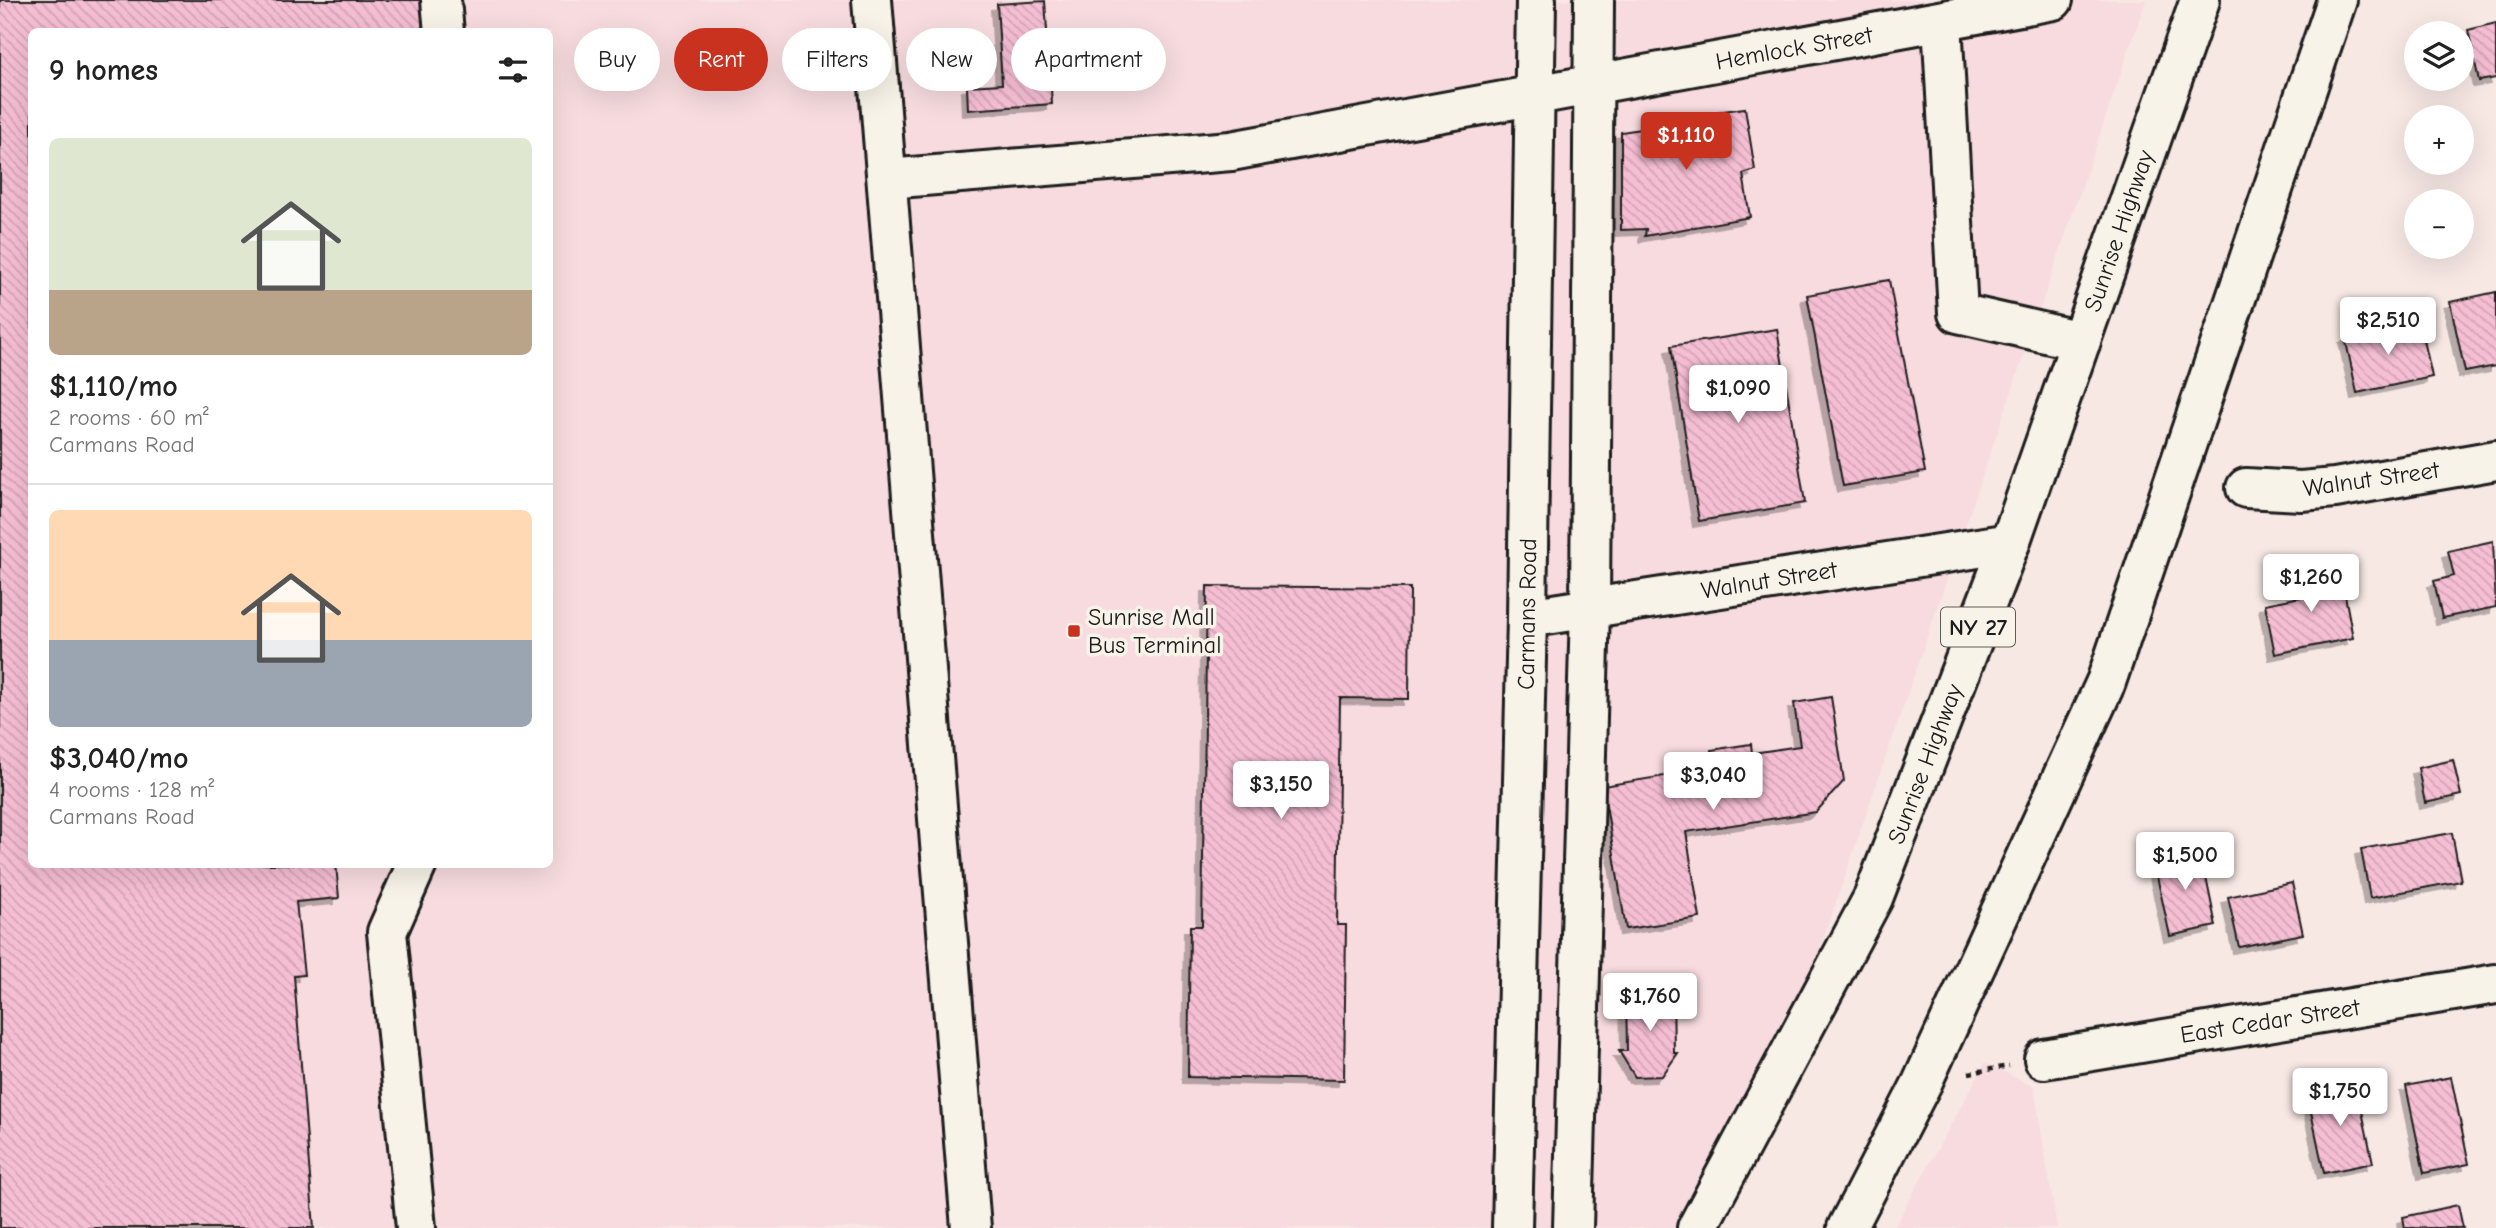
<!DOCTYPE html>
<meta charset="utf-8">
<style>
body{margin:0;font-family:"Comic Neue",sans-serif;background:#f6f6f6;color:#222;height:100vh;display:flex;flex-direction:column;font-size:26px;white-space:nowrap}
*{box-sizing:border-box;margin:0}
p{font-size:23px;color:#767676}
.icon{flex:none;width:38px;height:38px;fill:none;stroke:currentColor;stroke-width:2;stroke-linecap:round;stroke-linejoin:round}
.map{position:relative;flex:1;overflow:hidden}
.details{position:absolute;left:28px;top:28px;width:525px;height:840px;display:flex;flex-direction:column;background:#fff;border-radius:10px;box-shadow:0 7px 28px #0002}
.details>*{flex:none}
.banner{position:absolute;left:574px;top:28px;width:665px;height:63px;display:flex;gap:14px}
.controls{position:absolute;left:2404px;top:21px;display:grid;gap:14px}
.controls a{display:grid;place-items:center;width:70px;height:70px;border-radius:50%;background:#fff;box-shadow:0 7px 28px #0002;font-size:35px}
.price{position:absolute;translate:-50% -60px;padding:0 16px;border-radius:7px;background:#fff;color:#222;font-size:23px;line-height:46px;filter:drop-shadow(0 2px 4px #0008)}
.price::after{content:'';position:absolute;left:50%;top:42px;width:21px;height:16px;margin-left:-10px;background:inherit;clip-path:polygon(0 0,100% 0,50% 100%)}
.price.selected{background:#c8321e;color:#fff}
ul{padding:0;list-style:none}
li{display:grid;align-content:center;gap:14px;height:371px;padding:0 21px}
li+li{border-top:2px solid #e0e0e0}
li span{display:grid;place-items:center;height:217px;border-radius:10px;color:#555}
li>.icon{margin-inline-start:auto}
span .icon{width:126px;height:126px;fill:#fffc;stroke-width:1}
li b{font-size:30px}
h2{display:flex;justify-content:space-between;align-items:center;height:84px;padding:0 21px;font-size:30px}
.chip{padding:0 24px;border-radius:32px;background:#fff;box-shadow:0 7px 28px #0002;font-size:24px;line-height:63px}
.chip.selected{background:#c8321e;color:#fff}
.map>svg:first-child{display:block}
.built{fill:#f7dbdf;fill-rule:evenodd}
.building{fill:url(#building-back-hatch);stroke:#1c1c1c;stroke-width:2;filter:url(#shadow)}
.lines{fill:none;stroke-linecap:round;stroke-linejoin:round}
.minor-casing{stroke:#1c1c1c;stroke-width:44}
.highway-casing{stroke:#1c1c1c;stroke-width:44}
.path{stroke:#1c1c1c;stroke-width:4.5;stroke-dasharray:5 5;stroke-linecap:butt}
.minor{stroke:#f7f3e8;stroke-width:38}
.highway{stroke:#f7f3e8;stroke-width:38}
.poi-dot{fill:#c8321e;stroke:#f7f3e8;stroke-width:2.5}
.labels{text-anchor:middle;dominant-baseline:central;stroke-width:7;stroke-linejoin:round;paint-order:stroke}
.shield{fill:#f7f3e8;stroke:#5e5c59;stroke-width:2}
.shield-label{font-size:23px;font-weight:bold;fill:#1c1c1c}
.street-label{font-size:24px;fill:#1c1c1c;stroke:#f7f3e8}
.poi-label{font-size:24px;fill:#1c1c1c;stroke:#f7f3e8;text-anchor:start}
</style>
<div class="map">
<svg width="2496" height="1228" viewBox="0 0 2496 1228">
<defs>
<pattern id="building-back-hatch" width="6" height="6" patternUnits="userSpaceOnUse" patternTransform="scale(1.75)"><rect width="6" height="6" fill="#f6bed3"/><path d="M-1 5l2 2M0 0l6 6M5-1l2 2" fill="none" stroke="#d2a3b5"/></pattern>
<filter id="shadow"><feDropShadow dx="-6" dy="6" stdDeviation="0" flood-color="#0004"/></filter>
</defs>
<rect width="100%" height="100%" fill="#f7e8e4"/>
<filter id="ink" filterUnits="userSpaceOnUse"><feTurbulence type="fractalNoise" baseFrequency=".0143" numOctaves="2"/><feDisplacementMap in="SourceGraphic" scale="14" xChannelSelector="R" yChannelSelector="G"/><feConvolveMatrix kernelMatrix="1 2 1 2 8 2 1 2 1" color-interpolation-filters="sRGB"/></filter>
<g filter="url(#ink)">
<path class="built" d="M0 0H2146L1804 995 1679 1228H0ZM32 32H550V864H32Z
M1985 1063 2034 1087 2057 1228H1894Z"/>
<path class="building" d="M0 0H425L428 32H32V864H336L339 898 296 902 304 975 294 976 314 1228H0Z
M1045 1 1052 104 968 110 967 86 1002 84 997 4Z
M2496 23V78L2479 81 2468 30Z
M1745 108 1755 170 1743 174 1750 217 1645 236 1646 229 1621 230V132L1647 128 1648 122Z
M1889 280 1925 472 1843 486 1807 295Z
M2496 292V366L2465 372 2450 302Z
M2420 321 2432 377 2357 393 2345 337Z
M1777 329 1805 503 1699 521 1671 346Z
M2493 541 2496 607 2442 618 2434 581 2454 576 2448 551Z
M2340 568 2353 638 2275 654 2265 604 2301 597 2297 576Z
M1207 586 1410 588 1409 699 1340 698 1337 925H1346L1344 1080 1188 1077 1190 926H1202Z
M1831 697 1844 781 1816 812 1686 832 1700 918 1626 929 1603 786 1714 768 1711 750 1751 744 1752 753 1800 746 1794 703Z
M2453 760 2461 795 2425 803 2418 768Z
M2452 833 2461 881 2370 898 2361 849Z
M2200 848 2216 926 2170 936 2153 858Z
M2292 883 2303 934 2239 947 2228 897Z
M1626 991H1673L1674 1053H1678L1662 1076 1635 1077 1619 1051H1627Z
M2451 1077 2469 1164 2424 1173 2406 1086Z
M2356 1083 2373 1163 2324 1173 2307 1093Z
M2458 1205 2463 1228H2405L2403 1217Z"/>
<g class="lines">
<g class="minor-casing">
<path id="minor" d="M441 0 444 32
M872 0 971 1228
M1942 21 1958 313 2081 341
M887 179 1231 151 2053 0
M2246 488 2301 491 2335 488 2496 460
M1527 618 2010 543
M2044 1059 2496 984
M416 1228 387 932 417 864
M1512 1228 1527 618 1536 0
M1573 1228 1590 608 1594 0"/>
</g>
<g class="highway-casing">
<path id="highway" d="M1697 1228 1873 898 2010 543 2200 0
M1847 1228 1922 1083 2106 682 2337 0"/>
</g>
<path class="path" d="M1969 1073 2009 1066"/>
<use href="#minor" class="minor"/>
<use href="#highway" class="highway"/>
</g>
</g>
<rect class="poi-dot" x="1067" y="624" width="14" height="14" rx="3.5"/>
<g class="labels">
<rect class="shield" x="1941" y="607.5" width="74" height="39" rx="5"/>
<g class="shield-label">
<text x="1978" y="627">NY 27</text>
</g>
<g class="street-label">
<text transform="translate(1794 48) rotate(-10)">Hemlock Street</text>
<text transform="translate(2119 231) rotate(-71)">Sunrise Highway</text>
<text transform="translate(2371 479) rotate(-8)">Walnut Street</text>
<text transform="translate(1769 580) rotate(-9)">Walnut Street</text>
<text transform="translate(1527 614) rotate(-89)">Carmans Road</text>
<text transform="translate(1925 764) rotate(-69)">Sunrise Highway</text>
<text transform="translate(2270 1021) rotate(-9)">East Cedar Street</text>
</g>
<g class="poi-label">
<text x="1088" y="617">Sunrise Mall<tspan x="1088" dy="28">Bus Terminal</tspan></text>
</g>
</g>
</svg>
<div class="controls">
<a><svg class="icon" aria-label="layers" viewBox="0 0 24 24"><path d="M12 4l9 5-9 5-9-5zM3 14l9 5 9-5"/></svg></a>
<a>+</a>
<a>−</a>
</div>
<b class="price selected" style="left:1686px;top:172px">$1,110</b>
<b class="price" style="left:2388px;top:357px">$2,510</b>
<b class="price" style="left:1738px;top:425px">$1,090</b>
<b class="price" style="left:2311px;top:614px">$1,260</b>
<b class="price" style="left:1713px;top:812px">$3,040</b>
<b class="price" style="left:1281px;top:821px">$3,150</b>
<b class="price" style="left:2185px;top:892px">$1,500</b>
<b class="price" style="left:1650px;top:1033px">$1,760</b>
<b class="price" style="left:2340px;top:1128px">$1,750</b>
<div class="banner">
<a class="chip">Buy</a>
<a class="chip selected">Rent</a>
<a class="chip">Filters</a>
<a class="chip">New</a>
<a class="chip">Apartment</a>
</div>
<section class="details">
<h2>9 homes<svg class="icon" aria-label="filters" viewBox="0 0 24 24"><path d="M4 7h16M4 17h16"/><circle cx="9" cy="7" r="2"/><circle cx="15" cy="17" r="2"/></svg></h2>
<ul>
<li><span style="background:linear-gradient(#dfe7d0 70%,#b9a48a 0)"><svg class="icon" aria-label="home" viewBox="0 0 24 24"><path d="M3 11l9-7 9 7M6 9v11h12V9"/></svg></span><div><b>$1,110/mo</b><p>2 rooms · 60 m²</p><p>Carmans Road</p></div></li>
<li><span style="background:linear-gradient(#ffd9b3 60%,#9aa5b1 0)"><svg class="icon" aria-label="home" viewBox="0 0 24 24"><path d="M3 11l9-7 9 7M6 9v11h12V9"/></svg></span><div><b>$3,040/mo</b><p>4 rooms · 128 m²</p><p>Carmans Road</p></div></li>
</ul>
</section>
</div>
